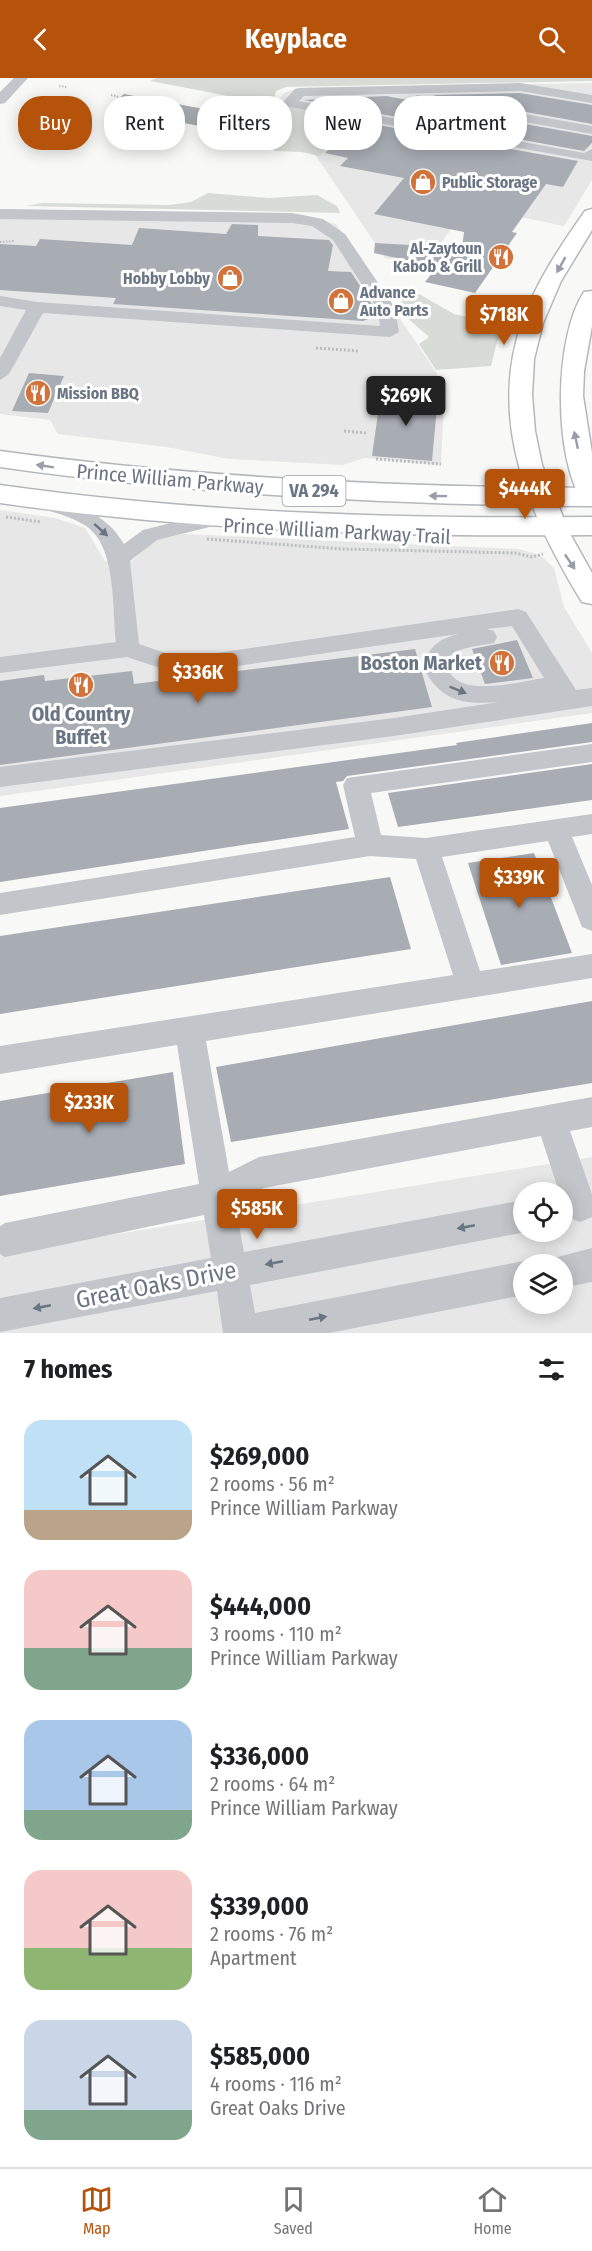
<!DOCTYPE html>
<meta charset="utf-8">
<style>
body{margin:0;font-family:"Fira Sans Condensed",sans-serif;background:#f2f2f2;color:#202124;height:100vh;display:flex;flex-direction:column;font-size:22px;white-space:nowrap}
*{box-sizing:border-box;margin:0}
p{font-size:20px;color:#757577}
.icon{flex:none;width:33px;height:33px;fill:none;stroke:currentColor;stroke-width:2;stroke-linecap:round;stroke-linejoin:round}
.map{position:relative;height:1255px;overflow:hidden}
.side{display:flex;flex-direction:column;background:#fff;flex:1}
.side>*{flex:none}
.banner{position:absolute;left:18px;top:18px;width:556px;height:54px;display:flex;gap:12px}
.fabs{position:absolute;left:513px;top:1104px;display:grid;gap:12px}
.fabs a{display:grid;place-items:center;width:60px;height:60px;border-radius:50%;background:#fff;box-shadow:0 3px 15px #0003;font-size:30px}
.price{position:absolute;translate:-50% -51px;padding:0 14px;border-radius:6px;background:#b45309;color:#fff;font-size:20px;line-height:39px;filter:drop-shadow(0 2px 3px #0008)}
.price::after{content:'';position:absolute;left:50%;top:36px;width:18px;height:14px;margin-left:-9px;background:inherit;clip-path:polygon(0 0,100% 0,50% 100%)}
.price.on{background:#222;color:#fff}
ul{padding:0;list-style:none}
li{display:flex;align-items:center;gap:18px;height:150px;padding:0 24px}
li span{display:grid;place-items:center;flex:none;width:168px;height:120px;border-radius:18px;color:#555}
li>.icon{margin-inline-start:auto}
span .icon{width:72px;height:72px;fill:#fffc;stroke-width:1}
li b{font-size:26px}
h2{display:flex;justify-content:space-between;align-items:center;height:72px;padding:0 24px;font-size:26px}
.chip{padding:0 21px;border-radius:24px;background:#fff;box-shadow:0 3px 15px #0003;font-size:21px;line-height:54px}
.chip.on{background:#b45309;color:#fff}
header{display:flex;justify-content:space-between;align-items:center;height:78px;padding:0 24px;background:#b45309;color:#fff;font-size:27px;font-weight:700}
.tabs{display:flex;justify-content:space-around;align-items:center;height:84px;border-top:2px solid #e0e0e0;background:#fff;font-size:16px;color:#757577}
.tabs a{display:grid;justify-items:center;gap:3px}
.tabs .on{color:#b45309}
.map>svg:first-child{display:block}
.built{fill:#e6e7e6;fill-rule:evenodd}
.green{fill:#d7ddd6}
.building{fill:#a8adb4}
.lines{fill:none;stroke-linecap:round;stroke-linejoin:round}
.major-casing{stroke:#b4b7bb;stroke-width:3}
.highway-casing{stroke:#b3b6ba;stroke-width:3}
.path-far1{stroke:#babcbf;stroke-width:2;stroke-dasharray:1.5 1.5;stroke-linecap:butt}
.path{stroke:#babcbf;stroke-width:3;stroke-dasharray:2 2;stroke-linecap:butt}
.minor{fill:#c2c5c9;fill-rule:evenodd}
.major{fill:#fff;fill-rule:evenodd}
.highway{fill:#fff;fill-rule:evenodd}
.oneway{fill:#979ea9}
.oneway2{fill:#6a7584}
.labels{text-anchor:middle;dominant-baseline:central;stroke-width:6;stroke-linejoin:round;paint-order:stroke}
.far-poi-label{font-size:16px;font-weight:bold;fill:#6a7584;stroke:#fff;text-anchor:start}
.shield{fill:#fff;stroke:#979ea9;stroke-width:1.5}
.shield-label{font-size:18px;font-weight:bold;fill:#6a7584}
.street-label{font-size:20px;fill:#6a7584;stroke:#fff}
.poi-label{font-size:20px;font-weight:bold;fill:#6a7584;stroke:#fff;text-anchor:end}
.near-street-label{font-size:24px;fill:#6a7584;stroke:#fff}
</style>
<header><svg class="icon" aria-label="back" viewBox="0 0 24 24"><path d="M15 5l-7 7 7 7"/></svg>Keyplace<svg class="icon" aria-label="search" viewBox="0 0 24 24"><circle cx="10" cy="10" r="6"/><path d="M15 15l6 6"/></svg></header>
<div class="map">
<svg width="592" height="1255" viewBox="0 0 592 1255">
<rect width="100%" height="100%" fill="#f8f8f6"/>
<path class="built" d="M592 5V102L564 148 467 128 426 187 385 180 285 32 288 28 280 20 284 15 298 10Z
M0 131 301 137 336 146 436 294 444 319 441 387 365 380 343 387 229 381 167 369 58 356 50 342 0 336Z
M0 432 55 440 85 450 105 483H132L154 462 184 456 518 471 540 477 554 490 564 529 592 575V635L0 718Z
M592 1079V1255H0V1175ZM524 1114H562V1154H524ZM524 1186H562V1226H524Z"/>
<path class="green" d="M157 0H592V3L286 9 276 13 274 21 277 26 352 43 320 78 302 74 274 73 280 40 275 33 260 24 150 3Z
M208 115 269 120 317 117 337 128 340 135 27 128 42 125 169 127 191 124Z
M419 216 454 236 510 248 497 264 491 288 436 292 419 266 429 259 397 231 403 225 397 220Z"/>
<path class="building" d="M520 15 592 27V46L432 17Z
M124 16 241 38 225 53 107 30Z
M386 18 408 22 412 26 592 58V65L584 73 304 22Z
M356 43 578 83 563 109 546 106 512 154 517 155 475 215 425 204 437 189 374 175 375 165 462 170 464 154 374 136 404 100 340 88 348 80 325 75Z
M232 146 258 147V158L329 162 333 167 328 193 351 194 375 231 374 239 363 243 113 226 116 220 0 212V166L36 168 40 161 132 167 139 150 226 156Z
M29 295 64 298 48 335 12 333Z
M381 314 438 318 432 383 372 378Z
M517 562 533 600 485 606 472 571Z
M415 571 432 629 0 687V603L44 597 45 603 132 593 134 606Z
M592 645V664L347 698 343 703 336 704 349 751 0 804V730L457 667 456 665Z
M592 686V722L398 749 388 715Z
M534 775 572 875 501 887 468 785Z
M390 799 411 871 0 936V858Z
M592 923V1005L231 1064 216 989Z
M173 994 185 1086 0 1118V1023Z"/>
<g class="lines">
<g class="major-casing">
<path id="major" d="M592 131V152L561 203 543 245 534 281 532 317 535 353 542 387 569 454 592 495V526L582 524C530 439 487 344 522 244 536 204 561 167 585 133Z
M592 213V248L584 293 583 318 592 375V426L583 424C553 379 554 259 584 214Z"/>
</g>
<g class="highway-casing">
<path id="highway" d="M0 373C197 400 394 409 592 410V428C393 427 197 417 0 389Z
M0 407C197 435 393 441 592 439V457C393 459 197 453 0 425Z"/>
</g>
<path class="path-far1" d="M59 8 67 9
M111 17 119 19
M0 164 15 163"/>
<path class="path" d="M316 270 359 273
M344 353 366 355
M376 381 441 386
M6 439 41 444
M207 461 343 471 515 475 532 479 543 476"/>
<path class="minor" d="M14 0H28L5 25 0 26V14Z
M520 5 592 17V25L520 13 304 18 299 23 584 75 592 71V83L289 29 282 25 295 11 300 10Z
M417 17 592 48V56L412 24 410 21Z
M0 131 292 135 323 141 345 156 395 230 399 254 390 259 43 235 9 296 0 302V280L26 232 0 228V218L37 224 380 248 377 230 333 162 312 148 292 145 0 141Z
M37 417C72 426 105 433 124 466L143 452 219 433 226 435 229 440 226 445 157 462 130 483 139 566 171 577 189 579 518 531 526 534 576 612 592 610V628L394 658 0 709V689L394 640 499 624C463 627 440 623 423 589 428 569 439 561 458 556L189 595 169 593 127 579 0 595V579L116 564C112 530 117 469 86 448 69 437 49 433 30 428L27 423 30 418ZM512 548 544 600C520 604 494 611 470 607 462 606 454 601 450 595 433 570 481 568 494 565L497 559 494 553 487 551Z
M592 666V684L371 715 381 757 426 760 592 736V756L572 759 592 807V853L582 849 548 763 442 779 480 893 592 876V900L206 963 229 1094 259 1079 592 1019V1049L570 1053 592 1116V1139L580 1144 568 1139 562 1124V1114H559L541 1058 264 1110 235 1126 244 1174 524 1122V1154H526L250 1207 255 1235 524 1183 532 1186H524V1217L329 1255H223L217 1213 0 1254V1220L211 1180 204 1137 5 1179 0 1176V1148L5 1145 199 1106 177 967 0 996V968L453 897 416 781 370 778 0 837V815L355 759 343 707 347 700Z
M592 1170V1204L562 1210V1186H548L550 1181Z"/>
<use href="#major" class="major"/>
<use href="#highway" class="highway"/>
</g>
<defs><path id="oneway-solid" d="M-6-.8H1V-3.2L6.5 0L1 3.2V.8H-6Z" transform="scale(1.5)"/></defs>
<g class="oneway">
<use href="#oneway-solid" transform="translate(561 187) rotate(119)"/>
<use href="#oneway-solid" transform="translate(576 362) rotate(-102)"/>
<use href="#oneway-solid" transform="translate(45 388) rotate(-171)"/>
<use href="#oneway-solid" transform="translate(438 418) rotate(-179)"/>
<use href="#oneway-solid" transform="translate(570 484) rotate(56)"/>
</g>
<g class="oneway2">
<use href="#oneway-solid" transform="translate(101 452) rotate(42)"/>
<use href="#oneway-solid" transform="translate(458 612) rotate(22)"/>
<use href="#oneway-solid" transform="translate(466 1149) rotate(169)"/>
<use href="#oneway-solid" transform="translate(274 1185) rotate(169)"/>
<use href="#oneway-solid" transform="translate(42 1229) rotate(169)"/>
<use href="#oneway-solid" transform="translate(318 1240) rotate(-11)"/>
</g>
<defs>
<g id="shop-disc" transform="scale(1.35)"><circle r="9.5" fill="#d2733c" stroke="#fff"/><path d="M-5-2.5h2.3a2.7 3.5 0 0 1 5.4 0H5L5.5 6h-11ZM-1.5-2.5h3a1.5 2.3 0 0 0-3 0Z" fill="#fff"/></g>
<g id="restaurant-disc" transform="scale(1.35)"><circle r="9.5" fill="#d2733c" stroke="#fff"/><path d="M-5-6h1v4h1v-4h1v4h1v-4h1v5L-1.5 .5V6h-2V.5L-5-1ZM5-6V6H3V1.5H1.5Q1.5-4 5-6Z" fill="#fff"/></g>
</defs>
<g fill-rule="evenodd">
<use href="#shop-disc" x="423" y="104"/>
<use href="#restaurant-disc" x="501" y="179"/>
<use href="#shop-disc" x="230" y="200"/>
<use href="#shop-disc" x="341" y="223"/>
<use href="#restaurant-disc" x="38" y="315"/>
<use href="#restaurant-disc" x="502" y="585"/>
<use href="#restaurant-disc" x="81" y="607"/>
</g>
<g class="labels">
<g class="far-poi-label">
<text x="442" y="104">Public Storage</text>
<text x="482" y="170" text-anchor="end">Al-Zaytoun<tspan x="482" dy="18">Kabob &amp; Grill</tspan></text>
<text x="210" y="200" text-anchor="end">Hobby Lobby</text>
<text x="360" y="214">Advance<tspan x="360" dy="18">Auto Parts</tspan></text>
<text x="57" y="315">Mission BBQ</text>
</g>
<rect class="shield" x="282.5" y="398" width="63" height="30" rx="4.5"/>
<g class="shield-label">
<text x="314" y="413">VA 294</text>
</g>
<g class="street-label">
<text transform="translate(170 401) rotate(5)">Prince William Parkway</text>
<text transform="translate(337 453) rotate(3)">Prince William Parkway Trail</text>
</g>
<g class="poi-label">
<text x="482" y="585">Boston Market</text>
<text x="81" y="636" text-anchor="middle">Old Country<tspan x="81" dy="23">Buffet</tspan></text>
</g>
<g class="near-street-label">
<text transform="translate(156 1207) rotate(-11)">Great Oaks Drive</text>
</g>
</g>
</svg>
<div class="fabs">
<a><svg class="icon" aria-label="locate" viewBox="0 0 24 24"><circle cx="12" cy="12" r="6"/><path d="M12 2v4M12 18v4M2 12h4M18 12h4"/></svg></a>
<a><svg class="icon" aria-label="layers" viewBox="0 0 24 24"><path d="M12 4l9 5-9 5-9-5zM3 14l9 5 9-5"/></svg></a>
</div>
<b class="price" style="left:504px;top:268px">$718K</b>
<b class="price on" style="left:406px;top:349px">$269K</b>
<b class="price" style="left:525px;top:442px">$444K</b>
<b class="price" style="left:198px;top:626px">$336K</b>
<b class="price" style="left:519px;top:831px">$339K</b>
<b class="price" style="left:89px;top:1056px">$233K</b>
<b class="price" style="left:257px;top:1162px">$585K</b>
<div class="banner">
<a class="chip on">Buy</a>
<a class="chip">Rent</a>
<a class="chip">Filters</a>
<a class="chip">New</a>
<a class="chip">Apartment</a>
</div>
</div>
<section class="side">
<h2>7 homes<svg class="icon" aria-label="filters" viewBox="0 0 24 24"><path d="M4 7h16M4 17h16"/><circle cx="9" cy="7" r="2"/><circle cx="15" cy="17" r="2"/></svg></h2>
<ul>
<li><span style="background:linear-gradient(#bfe0f5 75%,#b9a48a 0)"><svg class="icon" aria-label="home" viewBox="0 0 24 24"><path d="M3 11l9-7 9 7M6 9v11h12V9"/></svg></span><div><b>$269,000</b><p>2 rooms · 56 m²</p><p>Prince William Parkway</p></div></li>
<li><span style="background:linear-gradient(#f6c9c9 65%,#7fa58c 0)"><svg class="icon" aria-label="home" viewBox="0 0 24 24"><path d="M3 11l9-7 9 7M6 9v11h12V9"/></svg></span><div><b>$444,000</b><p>3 rooms · 110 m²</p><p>Prince William Parkway</p></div></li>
<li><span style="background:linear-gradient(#a9c7e8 75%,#7fa58c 0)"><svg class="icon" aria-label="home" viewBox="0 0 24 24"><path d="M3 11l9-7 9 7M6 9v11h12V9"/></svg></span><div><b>$336,000</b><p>2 rooms · 64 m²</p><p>Prince William Parkway</p></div></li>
<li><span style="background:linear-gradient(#f6c9c9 65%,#8fb573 0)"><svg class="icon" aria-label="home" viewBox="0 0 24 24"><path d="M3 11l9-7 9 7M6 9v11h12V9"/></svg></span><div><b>$339,000</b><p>2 rooms · 76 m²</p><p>Apartment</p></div></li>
<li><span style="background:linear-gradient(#c9d6e8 75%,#7fa58c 0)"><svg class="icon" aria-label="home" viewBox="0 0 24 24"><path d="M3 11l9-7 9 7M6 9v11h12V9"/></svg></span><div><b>$585,000</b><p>4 rooms · 116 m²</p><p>Great Oaks Drive</p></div></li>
</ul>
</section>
<nav class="tabs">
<a class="on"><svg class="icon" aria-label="map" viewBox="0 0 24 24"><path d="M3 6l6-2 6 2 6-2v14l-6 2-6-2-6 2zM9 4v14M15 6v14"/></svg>Map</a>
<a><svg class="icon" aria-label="saved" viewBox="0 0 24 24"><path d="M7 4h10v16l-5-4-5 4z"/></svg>Saved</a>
<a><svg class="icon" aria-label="home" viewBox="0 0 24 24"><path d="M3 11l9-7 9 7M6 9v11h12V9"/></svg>Home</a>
</nav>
